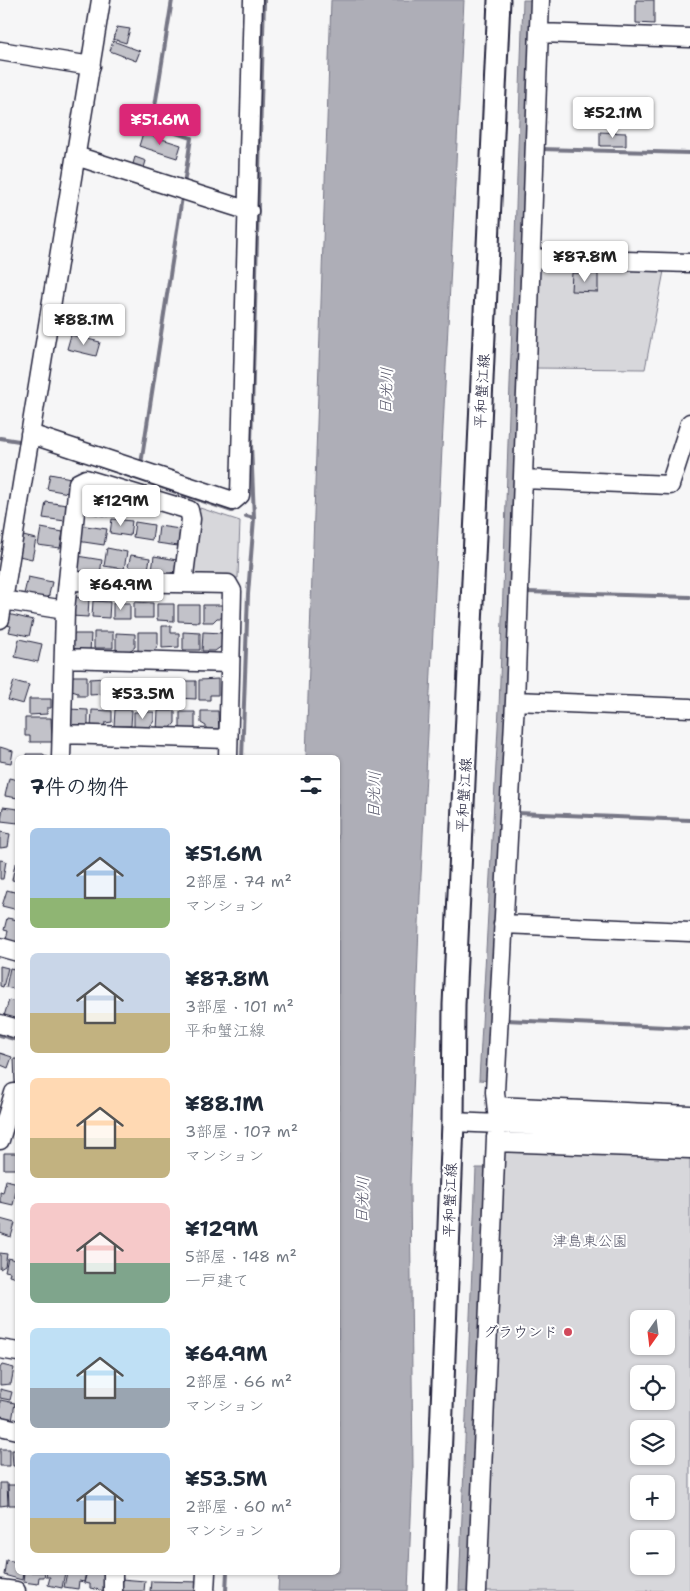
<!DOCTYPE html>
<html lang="ja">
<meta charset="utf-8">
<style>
body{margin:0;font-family:"Shantell Sans","Klee One",sans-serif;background:#f2f2f3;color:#1f2937;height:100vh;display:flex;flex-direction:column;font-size:19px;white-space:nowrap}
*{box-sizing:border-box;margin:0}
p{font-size:16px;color:#747a83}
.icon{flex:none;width:28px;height:28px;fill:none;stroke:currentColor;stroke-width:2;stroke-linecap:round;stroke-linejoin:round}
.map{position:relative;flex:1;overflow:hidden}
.side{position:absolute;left:15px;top:755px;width:325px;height:820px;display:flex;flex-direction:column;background:#fff;border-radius:8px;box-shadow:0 1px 4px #0004}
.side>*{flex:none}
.needle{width:32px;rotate:194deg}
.buttons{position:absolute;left:630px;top:1310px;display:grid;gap:10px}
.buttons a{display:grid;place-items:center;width:45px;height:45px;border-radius:8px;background:#fff;box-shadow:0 1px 4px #0004;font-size:25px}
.price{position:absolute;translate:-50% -42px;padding:0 11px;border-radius:5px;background:#fff;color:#222;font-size:16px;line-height:32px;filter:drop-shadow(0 1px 2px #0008)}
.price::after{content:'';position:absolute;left:50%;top:30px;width:15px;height:11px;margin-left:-8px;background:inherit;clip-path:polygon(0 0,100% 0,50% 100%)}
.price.current{background:#db2777;color:#fff}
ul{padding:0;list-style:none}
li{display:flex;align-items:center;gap:15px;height:125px;padding:0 15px}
li span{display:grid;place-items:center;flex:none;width:140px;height:100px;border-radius:8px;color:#555}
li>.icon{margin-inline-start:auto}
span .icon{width:60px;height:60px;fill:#fffc;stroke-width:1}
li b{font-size:21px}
h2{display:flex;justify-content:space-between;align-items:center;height:60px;padding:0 15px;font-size:21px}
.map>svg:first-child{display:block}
.green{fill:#d7d7db;stroke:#7c7c8b;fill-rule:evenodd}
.water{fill:#aeaeb7;stroke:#767685}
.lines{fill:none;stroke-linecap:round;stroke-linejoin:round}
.stream{stroke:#767685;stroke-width:4}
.building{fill:#c2c2c9;stroke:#22223b}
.minor-casing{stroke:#22223b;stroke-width:21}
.major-casing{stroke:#22223b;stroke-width:25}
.minor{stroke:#fff;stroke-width:18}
.major{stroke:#fff;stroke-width:21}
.poi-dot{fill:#d1495b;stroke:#fff;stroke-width:2}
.labels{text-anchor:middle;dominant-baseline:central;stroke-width:4;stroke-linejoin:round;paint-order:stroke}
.street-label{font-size:15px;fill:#22223b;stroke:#fff}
.park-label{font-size:15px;fill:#58586b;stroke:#fff}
.poi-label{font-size:15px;fill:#22223b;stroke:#fff;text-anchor:end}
.water-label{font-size:16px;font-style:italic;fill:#5a5a6d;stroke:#fff}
</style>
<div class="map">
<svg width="690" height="1591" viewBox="0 0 690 1591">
<rect width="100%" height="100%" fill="#f6f6f7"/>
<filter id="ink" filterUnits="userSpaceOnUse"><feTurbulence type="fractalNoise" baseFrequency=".02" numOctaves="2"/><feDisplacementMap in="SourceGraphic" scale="10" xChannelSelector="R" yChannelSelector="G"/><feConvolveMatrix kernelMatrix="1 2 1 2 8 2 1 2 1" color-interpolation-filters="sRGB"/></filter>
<g filter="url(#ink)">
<path class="green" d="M536 266H665L645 369 532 368Z
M200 508 240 521 238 578H196L191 574Z
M502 1150 690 1155V1591H484ZM639 1319H666V1346H639ZM639 1374H666V1401H639ZM639 1429H666V1456H639ZM639 1484H666V1511H639ZM639 1539H666V1566H639Z"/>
<path class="water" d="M331 0H464L420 896 410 1183 413 1470 408 1591H278L279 1573 338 1572V758L306 757Z
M523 0H534L511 685 490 1081 479 1080 499 709Z
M476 1168H487L470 1591H459Z"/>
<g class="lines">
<path class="stream" d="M172 0 152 125 191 138 184 184
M540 149 690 153
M0 438 19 441
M141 464 182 197
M100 466 232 511
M246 516 254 518
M527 592 690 597
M242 758 248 594 254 518 251 444 264 0
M517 813 690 820
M505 1020 690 1028
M0 1035 18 1040
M226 1591 227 1572"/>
</g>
<path class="building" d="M636 0H654V24L636 23Z
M117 27 130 29 126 43 113 39Z
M113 41 140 51 136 61 110 51Z
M600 132 626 133V146H600Z
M143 133 181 145 177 158 139 146Z
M135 157 146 161 143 171 132 167Z
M572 273 598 274V292L571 291Z
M71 335 100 342 96 356 67 349Z
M50 474 71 478 68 493 47 489Z
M86 498 104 501 110 504 108 516 84 512Z
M46 502 67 505 65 521 43 518Z
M112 519 132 521 130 536 110 533Z
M135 522 154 525 152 540 133 537Z
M79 525 107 529 104 545 77 541Z
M159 526 180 529 178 546 157 543Z
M41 528 63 532 60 548 38 545Z
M23 536 36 539 32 559 19 556Z
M107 548 127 552 124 569 104 566Z
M131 555 150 558 147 575 134 572 128 566Z
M77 556 102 560 100 575 75 571Z
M154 556 177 560 175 572 168 574 152 571Z
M28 577 52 582 48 599 24 594Z
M72 597 89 598 88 617 71 616Z
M93 601 110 602 109 618 92 617Z
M134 602 153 603V618H134Z
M113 603H130V619H113Z
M157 604H174V621L157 620Z
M178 605H199V622L178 621Z
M203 605H223L222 618H217L213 622H203Z
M8 614 33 620 29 636 9 632 11 626 5 625Z
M162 626H171V633H179V647L162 648Z
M94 632H113V648H94Z
M138 632H158V645L153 652H138Z
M183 632 200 633V650H183Z
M203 632 223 633 222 646 215 651H202Z
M116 633 135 634V647L126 653 116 652Z
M70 634H91L90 653 82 652 70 647Z
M19 639 42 644 38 662 15 657Z
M69 676H87V696H78V693L69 690Z
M105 678V694L90 695V679Z
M218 679V695H210V700H199V680Z
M110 680H128L127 692 123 696H109Z
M14 681 29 685 23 704 8 700Z
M132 681 150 682V698H131Z
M154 681H172V697H153Z
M176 681H196V699L176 698Z
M29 699H51V708H47V714L29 715Z
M69 709 88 710V728L68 727Z
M92 710 112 711V722L105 723 103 728H91Z
M115 710H132L131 726H114Z
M158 711H175V723L168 731H157Z
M201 711H218L219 733H206V726L201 723Z
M134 712H154V721L148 729H134Z
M180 712H195V732H180Z
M25 718H51L52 742H30V736H25Z
M0 747 13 751 11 763 0 761Z
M26 754H43L49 758H26Z
M9 778 18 780V798L5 796Z
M3 807 18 809V823L1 821Z
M0 832 10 834 8 847 0 848Z
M0 860 6 861 3 879H0Z
M15 864H18V881L12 880Z
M7 890 18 893V910L2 906Z
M7 918 18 920V943L6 940 8 931 4 930Z
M0 966 8 968 3 987 0 986Z
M10 968 18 970V990L6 987Z
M9 1000 18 1003V1020L4 1016Z
M0 1053 12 1057 8 1068 1 1065 0 1067Z
M14 1059H18V1083H15Z
M4 1153H18V1169H4Z
M6 1180 18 1183 13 1205 0 1202V1192L3 1193Z
M0 1219 15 1223 11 1237 0 1233Z
M0 1253 7 1254 5 1266 0 1269Z
M16 1255H18V1278L9 1276 10 1272 5 1271 8 1258 15 1260Z
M2 1365 14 1368 11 1384 0 1385V1368Z
M0 1389 12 1392 10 1400 0 1398Z
M0 1400 15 1403 12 1421 0 1417Z
M0 1449H10V1466H0Z
M12 1450H18V1466H13Z
M0 1483H7L8 1505 0 1506Z
M8 1485H18V1505H9Z
M6 1560 18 1562V1572H23L22 1580 4 1575Z
M24 1572H45L44 1577H39L38 1584 23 1582Z
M47 1572H65L62 1588 48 1585 50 1577H46Z
M67 1572H86L84 1582 79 1581 78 1589 64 1587Z
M87 1572 109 1574 105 1591 90 1588V1584L84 1583Z
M121 1579 145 1581 144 1591H120Z
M151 1581 201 1582V1591H150Z"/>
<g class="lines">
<g class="minor-casing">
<path id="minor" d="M539 33 690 38
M0 51 91 66
M76 156 249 211
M531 258 690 263
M30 434 233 501 240 495 253 0
M523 479 670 485 690 423
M68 581 228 584 232 591 228 758
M3 600 65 610
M0 619 101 0
M64 658 230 663
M515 701 690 708
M62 734 228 739
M61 758 65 610 78 483 86 479 189 510 191 519 183 583
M503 924 690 932
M0 947 18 952
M0 1024 18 1029
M497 1106 690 1115
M497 1112 495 1092 515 701 540 0
M453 1122 690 1132
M0 1140 14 1093H18
M496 1142 690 1149
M0 1349 18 1352
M0 1426 18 1430
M0 1589 16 1591
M113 1591V1572
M205 1591 206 1572
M477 1591 496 1137"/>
</g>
<g class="major-casing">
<path id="major" d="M435 1591 453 1122 454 1005 499 0"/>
</g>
<use href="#minor" class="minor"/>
<use href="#major" class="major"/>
</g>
</g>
<circle class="poi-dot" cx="568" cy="1332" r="5"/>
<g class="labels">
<g class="street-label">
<text transform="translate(482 391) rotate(-87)">平和蟹江線</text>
<text transform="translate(464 795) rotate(-87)">平和蟹江線</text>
<text transform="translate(450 1200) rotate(-88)">平和蟹江線</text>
</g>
<g class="park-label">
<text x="590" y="1241">津島東公園</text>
</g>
<g class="poi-label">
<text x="558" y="1332">グラウンド</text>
</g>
<g class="water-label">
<text transform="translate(386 391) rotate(-88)">日光川</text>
<text transform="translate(374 795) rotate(-89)">日光川</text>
<text transform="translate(362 1200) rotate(-88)">日光川</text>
</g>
</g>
</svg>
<div class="buttons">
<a><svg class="needle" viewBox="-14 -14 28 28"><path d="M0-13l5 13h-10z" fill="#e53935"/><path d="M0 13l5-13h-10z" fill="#747a83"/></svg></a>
<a><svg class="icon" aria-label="locate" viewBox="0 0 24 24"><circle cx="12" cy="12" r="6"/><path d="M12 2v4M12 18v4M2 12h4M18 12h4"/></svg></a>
<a><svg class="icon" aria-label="layers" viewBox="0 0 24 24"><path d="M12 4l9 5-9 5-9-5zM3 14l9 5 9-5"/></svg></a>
<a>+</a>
<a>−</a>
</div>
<b class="price" style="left:613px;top:139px">¥52.1M</b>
<b class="price current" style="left:160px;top:146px">¥51.6M</b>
<b class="price" style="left:585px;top:283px">¥87.8M</b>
<b class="price" style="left:84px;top:346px">¥88.1M</b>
<b class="price" style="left:121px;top:527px">¥129M</b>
<b class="price" style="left:121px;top:611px">¥64.9M</b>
<b class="price" style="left:143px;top:720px">¥53.5M</b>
<section class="side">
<h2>7件の物件<svg class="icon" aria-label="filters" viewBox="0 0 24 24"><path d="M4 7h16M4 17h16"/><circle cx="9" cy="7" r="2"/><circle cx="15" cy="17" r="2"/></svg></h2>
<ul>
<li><span style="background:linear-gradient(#a9c7e8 70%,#8fb573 0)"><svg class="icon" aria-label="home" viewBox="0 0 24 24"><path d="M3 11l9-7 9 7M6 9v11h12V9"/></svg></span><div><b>¥51.6M</b><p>2部屋 · 74 m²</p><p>マンション</p></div></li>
<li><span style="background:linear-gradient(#c9d6e8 60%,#c2b280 0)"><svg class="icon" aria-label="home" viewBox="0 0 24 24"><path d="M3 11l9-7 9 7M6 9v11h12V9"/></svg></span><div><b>¥87.8M</b><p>3部屋 · 101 m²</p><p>平和蟹江線</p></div></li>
<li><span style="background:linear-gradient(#ffd9b3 60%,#c2b280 0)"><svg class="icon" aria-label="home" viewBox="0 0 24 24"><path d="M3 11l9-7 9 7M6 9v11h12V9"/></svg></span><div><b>¥88.1M</b><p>3部屋 · 107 m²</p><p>マンション</p></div></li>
<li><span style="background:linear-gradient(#f6c9c9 60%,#7fa58c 0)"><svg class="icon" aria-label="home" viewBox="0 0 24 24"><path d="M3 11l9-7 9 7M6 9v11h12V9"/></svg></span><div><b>¥129M</b><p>5部屋 · 148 m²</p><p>一戸建て</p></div></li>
<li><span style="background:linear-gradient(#bfe0f5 60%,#9aa5b1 0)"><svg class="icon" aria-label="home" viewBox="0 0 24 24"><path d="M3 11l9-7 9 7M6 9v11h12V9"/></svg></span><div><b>¥64.9M</b><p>2部屋 · 66 m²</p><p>マンション</p></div></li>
<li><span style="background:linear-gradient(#a9c7e8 65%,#c2b280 0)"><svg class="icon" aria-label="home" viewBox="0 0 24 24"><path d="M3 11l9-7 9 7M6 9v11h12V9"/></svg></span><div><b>¥53.5M</b><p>2部屋 · 60 m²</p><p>マンション</p></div></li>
</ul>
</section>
</div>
